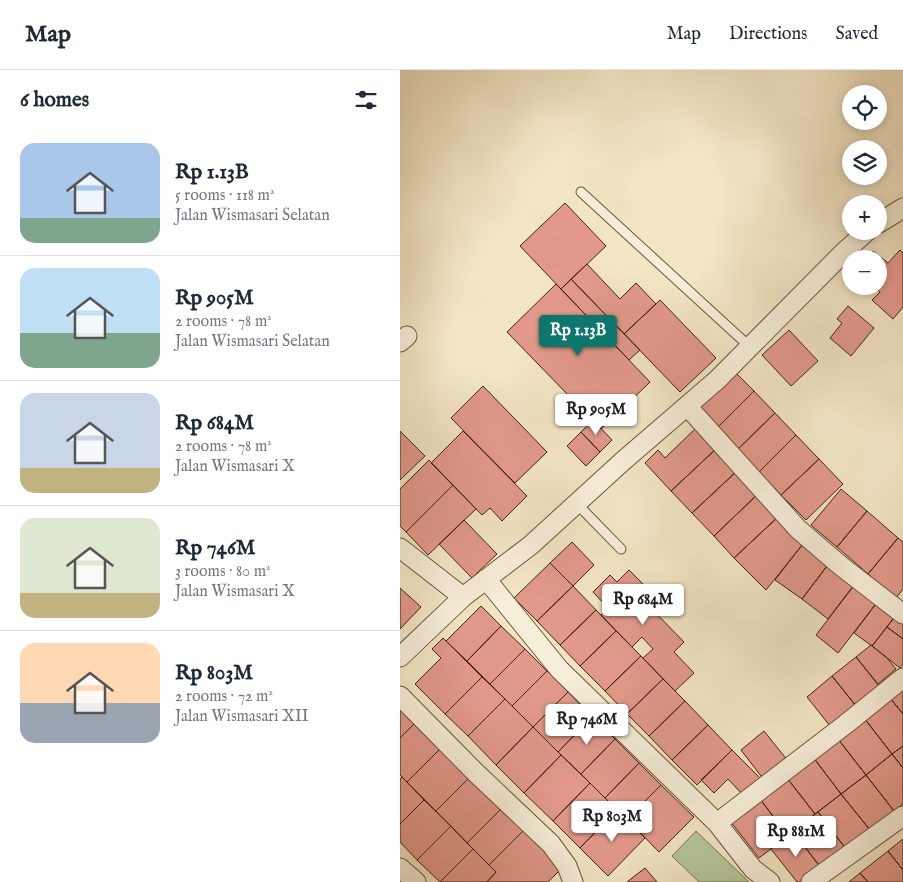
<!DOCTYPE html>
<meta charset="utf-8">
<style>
body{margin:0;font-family:"IM FELL English",serif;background:#f6f6f7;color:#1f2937;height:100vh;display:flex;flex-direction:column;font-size:19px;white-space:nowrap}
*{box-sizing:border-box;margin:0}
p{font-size:16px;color:#747a83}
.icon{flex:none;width:28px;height:28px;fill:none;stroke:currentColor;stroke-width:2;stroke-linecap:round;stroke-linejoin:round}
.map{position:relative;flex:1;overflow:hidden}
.details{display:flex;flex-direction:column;background:#fff;width:400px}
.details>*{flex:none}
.fabs{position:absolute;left:442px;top:15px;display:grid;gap:10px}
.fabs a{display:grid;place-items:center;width:45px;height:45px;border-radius:50%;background:#fff;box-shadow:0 2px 8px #0003;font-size:25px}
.price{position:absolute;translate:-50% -42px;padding:0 11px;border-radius:5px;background:#fff;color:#222;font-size:16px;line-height:32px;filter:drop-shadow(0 1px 2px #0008)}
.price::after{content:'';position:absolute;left:50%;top:30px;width:15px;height:11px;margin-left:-8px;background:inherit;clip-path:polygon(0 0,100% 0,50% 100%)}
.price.selected{background:#0f766e;color:#fff}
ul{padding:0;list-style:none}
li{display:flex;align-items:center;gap:15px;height:125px;padding:0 20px}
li+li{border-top:1px solid #e0e1e3}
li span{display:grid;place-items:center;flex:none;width:140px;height:100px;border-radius:15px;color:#555}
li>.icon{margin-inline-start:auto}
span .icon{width:60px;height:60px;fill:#fffc;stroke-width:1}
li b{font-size:21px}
h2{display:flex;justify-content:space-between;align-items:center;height:60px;padding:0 20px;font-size:21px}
header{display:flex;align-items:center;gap:30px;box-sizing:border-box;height:70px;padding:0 25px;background:#fff;border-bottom:1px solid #e0e1e3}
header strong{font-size:24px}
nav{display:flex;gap:28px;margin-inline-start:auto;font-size:18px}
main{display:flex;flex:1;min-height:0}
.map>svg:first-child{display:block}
.green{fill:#b4c699;stroke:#7a7454}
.building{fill:#e2998b;stroke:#41230f}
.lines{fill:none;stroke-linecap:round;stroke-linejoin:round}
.lane-casing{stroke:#6d543c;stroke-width:11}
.street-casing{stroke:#6d543c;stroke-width:21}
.lane{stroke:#f7eed9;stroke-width:9}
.street{stroke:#f7eed9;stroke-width:19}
</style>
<header>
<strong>Map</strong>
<nav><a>Map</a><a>Directions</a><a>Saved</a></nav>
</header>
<main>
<section class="details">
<h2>6 homes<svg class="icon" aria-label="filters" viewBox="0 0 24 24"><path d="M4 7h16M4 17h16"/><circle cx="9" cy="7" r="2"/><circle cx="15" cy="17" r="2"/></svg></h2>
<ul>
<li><span style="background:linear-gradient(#a9c7e8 75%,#7fa58c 0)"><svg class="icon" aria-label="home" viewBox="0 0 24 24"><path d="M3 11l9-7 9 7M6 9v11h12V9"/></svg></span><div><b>Rp 1.13B</b><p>5 rooms · 118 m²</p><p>Jalan Wismasari Selatan</p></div></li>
<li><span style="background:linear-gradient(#bfe0f5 65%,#7fa58c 0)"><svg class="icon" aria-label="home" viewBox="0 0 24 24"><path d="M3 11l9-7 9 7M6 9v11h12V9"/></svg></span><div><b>Rp 905M</b><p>2 rooms · 78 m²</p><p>Jalan Wismasari Selatan</p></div></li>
<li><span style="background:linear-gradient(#c9d6e8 75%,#c2b280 0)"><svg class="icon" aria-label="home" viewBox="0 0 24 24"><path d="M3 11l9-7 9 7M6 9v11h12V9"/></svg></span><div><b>Rp 684M</b><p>2 rooms · 78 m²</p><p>Jalan Wismasari X</p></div></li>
<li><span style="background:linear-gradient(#dfe7d0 75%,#c2b280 0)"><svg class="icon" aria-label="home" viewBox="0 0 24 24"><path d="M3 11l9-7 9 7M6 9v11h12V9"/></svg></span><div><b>Rp 746M</b><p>3 rooms · 80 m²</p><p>Jalan Wismasari X</p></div></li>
<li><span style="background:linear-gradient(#ffd9b3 60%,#9aa5b1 0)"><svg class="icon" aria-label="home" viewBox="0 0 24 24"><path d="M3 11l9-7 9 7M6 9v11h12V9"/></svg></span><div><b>Rp 803M</b><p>2 rooms · 72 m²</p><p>Jalan Wismasari XII</p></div></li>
</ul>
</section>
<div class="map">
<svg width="503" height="812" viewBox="0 0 503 812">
<rect width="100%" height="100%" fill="#f2e5c4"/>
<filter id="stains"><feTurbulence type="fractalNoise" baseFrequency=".004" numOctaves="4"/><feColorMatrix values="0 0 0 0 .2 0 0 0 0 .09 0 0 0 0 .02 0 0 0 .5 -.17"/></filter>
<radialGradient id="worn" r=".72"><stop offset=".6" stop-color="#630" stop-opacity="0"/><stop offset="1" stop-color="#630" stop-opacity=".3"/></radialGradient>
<path class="green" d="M296 761 349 812H299L272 786Z"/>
<path class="building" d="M165 133 206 176 161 219 120 176Z
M500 180 503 183V237L493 249 472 230 480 222 474 216H479V189H467L473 181 488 193Z
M187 194 220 229 236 213 256 234 224 264 171 209Z
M171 209 240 280 229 290 161 219Z
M156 214 250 312 201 359 107 262Z
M260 230 316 288 280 322 224 264Z
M448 236 474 258 451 286 430 268 442 253 437 249Z
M389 260 418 291 391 316 362 285Z
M336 303 354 321 317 358 298 339Z
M83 316 147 382 115 413 51 348Z
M354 321 375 343 337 380 317 358Z
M375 343 396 365 359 402 337 380Z
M193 350 212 370 200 382 181 362Z
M297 357 317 378 271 421 245 393 258 380 265 388Z
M0 361 25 386 0 410Z
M63 361 127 426 102 451 90 438 82 445 31 393Z
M181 362 200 382 186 396 167 376Z
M396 365 419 389 381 425 359 402Z
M317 378 338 400 292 443 271 421Z
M419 389 443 414 406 450 381 425Z
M29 390 53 415 6 462 0 456V419Z
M338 400 359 423 314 466 292 443Z
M53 415 76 439 28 485 6 462Z
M441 419 467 441 437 477 411 455Z
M359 423 380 445 334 488 314 466Z
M467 441 498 468 468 504 437 477Z
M378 447 403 474 366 520 334 488Z
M64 450 97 484 72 508 39 474Z
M498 468 503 472V519L496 528 468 504Z
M172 472 194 495 173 516 150 493Z
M402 475 427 496 402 529 375 510Z
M150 493 173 516 137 551 114 528Z
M427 496 453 516 428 549 402 529Z
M229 500 255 526 247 534 284 572 274 582 294 603 275 621 243 588 253 579 242 567 232 577 201 545 208 538 193 522 210 505 217 512Z
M456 513 478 531 438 583 416 565Z
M173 516 196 540 160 575 137 551Z
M0 518 21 537 0 559Z
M478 531 496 545 472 576 454 563Z
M81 536 101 556 67 591 46 571Z
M196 540 216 561 180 596 160 575Z
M496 545 503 550V569L487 557Z
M101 556 125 579 90 614 67 591Z
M487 557 503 569V594L500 598 472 576Z
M216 561 241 586 205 621 180 596Z
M43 568 82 607 45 644 15 614 41 588 32 579Z
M471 575 487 588 496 599 478 614 456 587Z
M125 579 147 601 112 636 90 614Z
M241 586 263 609 227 644 205 621Z
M456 587 479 616 456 636 432 606Z
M147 601 168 622 133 657 112 636Z
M432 606 456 636 430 656 407 627Z
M82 607 105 629 68 666 45 644Z
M263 609 285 631 249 666 227 644Z
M503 618V644L490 628Z
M168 622 192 647 158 682 133 657Z
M490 628 503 644V676L492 684 464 648Z
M105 629 133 657 96 695 68 666Z
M285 631 308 655 272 690 249 666Z
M0 634 17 651 0 668Z
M192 647 215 669 181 704 158 682Z
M464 648 492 684 466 705 438 669Z
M17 651 42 677 7 712 0 705V668Z
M308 655 332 680 297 715 272 690Z
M133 657 161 685 124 723 96 695Z
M364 661 388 691 364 710 341 680Z
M215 669 239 693 205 728 181 704Z
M438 669 466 705 441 724 413 687Z
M503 676V698L492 684Z
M42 677 71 706 36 741 7 712Z
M332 680 360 708 343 725 328 709 314 723 301 710Z
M492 684 503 698V734L494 741 466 705Z
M161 685 190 713 153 751 124 723Z
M413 687 441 724 415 744 387 708Z
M239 693 261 715 227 749 205 728Z
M466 705 494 741 470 760 441 724Z
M71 706 102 738 67 773 36 741Z
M2 707 24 730 0 754V709Z
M387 708 415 744 388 766 360 729Z
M190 713 217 740 180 778 153 751Z
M261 715 294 747 259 782 227 749Z
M441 724 470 760 446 779 418 742Z
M360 729 388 766 359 788 331 752Z
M24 730 51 756 17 790 0 772V754Z
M102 738 124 760 89 795 67 773Z
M217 740 245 768 208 806 180 778Z
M418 742 446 779 421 798 393 761Z
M51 756 73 779 40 812 17 790Z
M124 760 162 798 148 812H87L96 802 89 795Z
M393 761 421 798 404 812H397L371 779Z
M503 769V800L488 781Z
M73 779 96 802 87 812H40Z
M488 781 503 800V812H468L460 803Z
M245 798 257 812H227Z
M460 803 468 812H449Z"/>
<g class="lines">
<g class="lane-casing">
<path id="lane" d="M181 122 350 277
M176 433 221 479"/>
</g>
<g class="street-casing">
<path id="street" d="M479 153 503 138
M0 272 7 266
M287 336 398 459 441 496 503 544
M0 478 63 527
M86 509 159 599 317 753 353 799 370 812
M0 587 63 527 131 475 223 391 317 310 443 183 467 161
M0 626 76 703 151 774 167 796 173 812
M317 753 446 654 503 608
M0 798 16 812
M411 812 503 746"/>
</g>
<use href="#lane" class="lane"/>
<use href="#street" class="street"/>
</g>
<rect width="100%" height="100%" filter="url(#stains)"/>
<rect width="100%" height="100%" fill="url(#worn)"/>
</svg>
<div class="fabs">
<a><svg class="icon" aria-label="locate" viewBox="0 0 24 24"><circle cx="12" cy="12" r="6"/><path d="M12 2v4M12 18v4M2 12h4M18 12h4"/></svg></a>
<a><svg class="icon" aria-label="layers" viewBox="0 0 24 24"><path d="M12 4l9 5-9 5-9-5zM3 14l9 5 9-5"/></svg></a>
<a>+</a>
<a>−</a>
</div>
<b class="price selected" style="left:178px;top:287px">Rp 1.13B</b>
<b class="price" style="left:196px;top:366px">Rp 905M</b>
<b class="price" style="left:243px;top:556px">Rp 684M</b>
<b class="price" style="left:187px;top:676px">Rp 746M</b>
<b class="price" style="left:212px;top:773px">Rp 803M</b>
<b class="price" style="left:396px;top:788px">Rp 881M</b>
</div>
</main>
